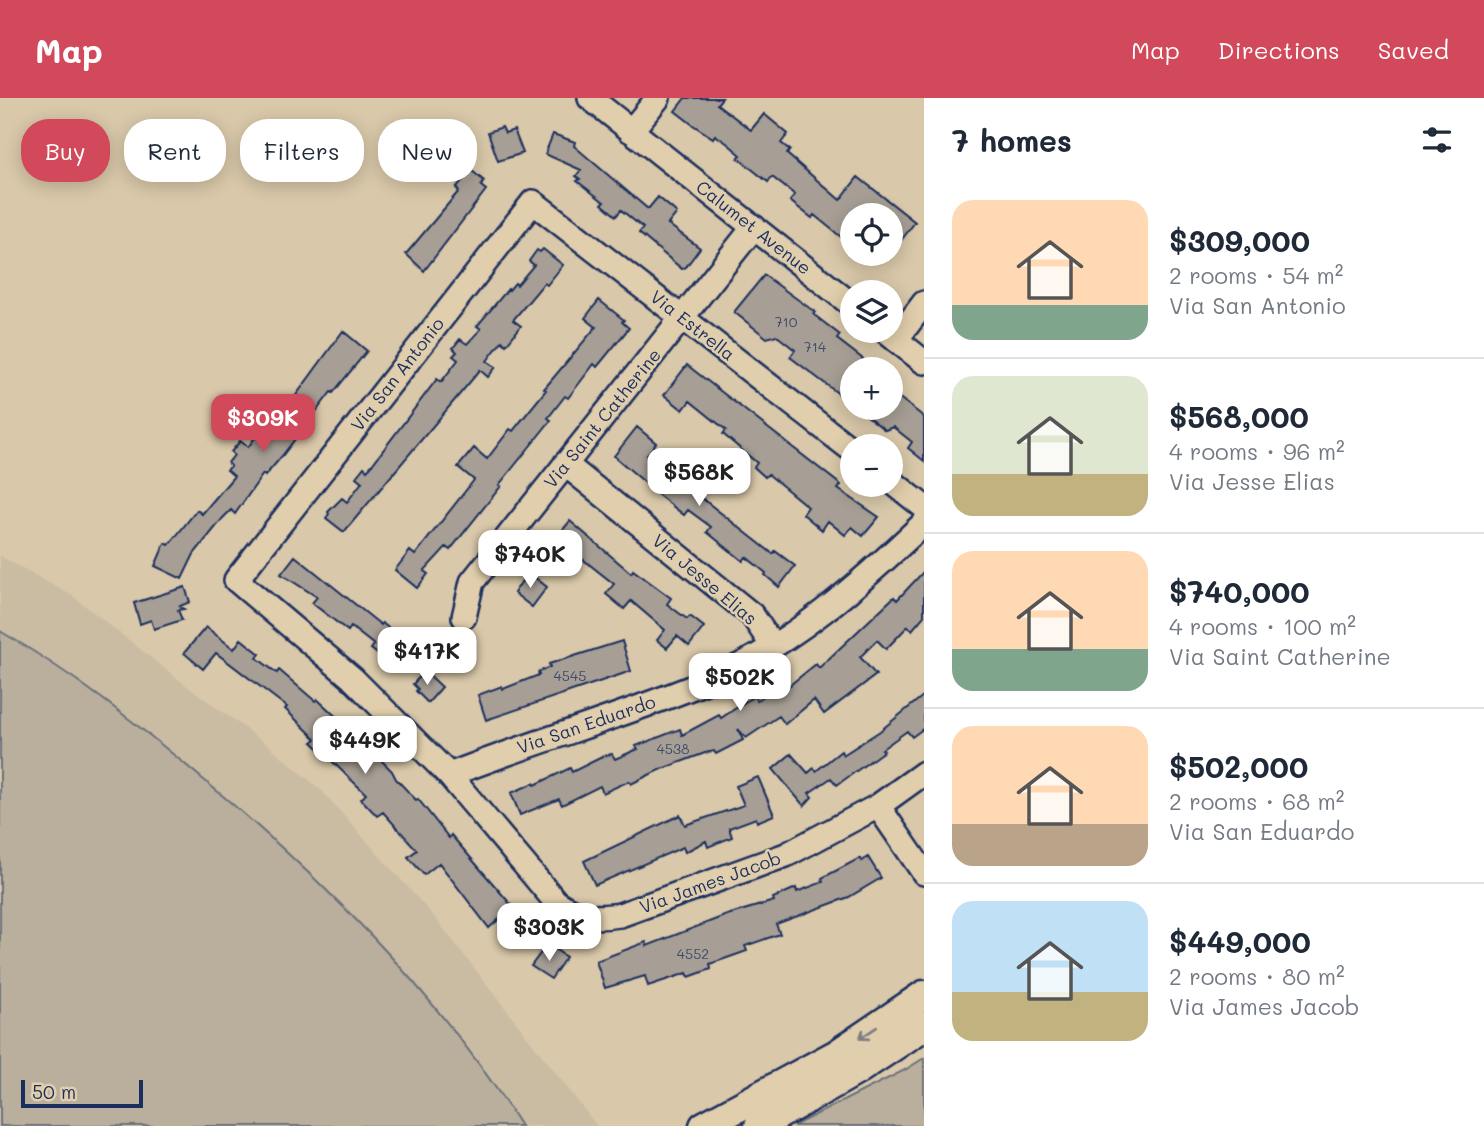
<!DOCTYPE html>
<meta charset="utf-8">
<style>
body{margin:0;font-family:Mali,sans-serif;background:#f6f6f7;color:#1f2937;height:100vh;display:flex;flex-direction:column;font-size:26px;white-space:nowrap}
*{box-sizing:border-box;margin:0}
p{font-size:23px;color:#747a83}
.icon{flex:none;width:38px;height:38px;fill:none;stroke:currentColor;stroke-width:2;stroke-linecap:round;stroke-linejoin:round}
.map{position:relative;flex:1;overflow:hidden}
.sheet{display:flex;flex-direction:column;background:#fff;width:560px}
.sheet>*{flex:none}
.top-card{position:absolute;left:21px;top:21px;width:665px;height:63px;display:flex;gap:14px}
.controls{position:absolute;left:840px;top:105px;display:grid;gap:14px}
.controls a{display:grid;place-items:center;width:63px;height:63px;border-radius:50%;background:#fff;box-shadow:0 4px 18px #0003;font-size:35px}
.scale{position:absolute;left:21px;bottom:18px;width:122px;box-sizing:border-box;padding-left:7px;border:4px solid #1b2f5e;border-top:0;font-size:19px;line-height:24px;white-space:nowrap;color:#1b2f5e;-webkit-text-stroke:5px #e1ceac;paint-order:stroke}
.price{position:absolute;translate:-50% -60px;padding:0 16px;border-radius:14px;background:#fff;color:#222;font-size:23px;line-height:46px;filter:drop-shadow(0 2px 4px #0008)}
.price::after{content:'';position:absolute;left:50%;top:42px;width:21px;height:16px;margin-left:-10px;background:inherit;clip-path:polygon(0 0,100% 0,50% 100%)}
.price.active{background:#d1495b;color:#fff}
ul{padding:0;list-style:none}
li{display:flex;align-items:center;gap:21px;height:175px;padding:0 28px}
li+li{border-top:2px solid #e0e1e3}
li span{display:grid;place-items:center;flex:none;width:196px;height:140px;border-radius:21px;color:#555}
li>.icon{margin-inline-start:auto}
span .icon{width:84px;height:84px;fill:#fffc;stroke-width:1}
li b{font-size:30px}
h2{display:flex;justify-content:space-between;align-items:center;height:84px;padding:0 28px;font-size:30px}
.pill{padding:0 24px;border-radius:28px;background:#fff;box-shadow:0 4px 18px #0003;font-size:24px;line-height:63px}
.pill.active{background:#d1495b;color:#fff}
header{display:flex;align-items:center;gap:42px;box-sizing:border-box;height:98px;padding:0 35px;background:#d1495b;color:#fff}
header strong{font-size:33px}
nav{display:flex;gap:38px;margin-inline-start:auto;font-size:24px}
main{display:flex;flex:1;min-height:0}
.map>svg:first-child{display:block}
.built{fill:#cabca3}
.green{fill:#b9af9c;stroke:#6a6f7d;stroke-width:2}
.building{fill:#a79f95;stroke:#1b2f5e;stroke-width:2}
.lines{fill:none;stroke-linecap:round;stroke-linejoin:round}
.minor-casing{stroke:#1b2f5e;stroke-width:28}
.major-casing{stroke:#1b2f5e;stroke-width:33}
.minor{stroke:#e1ceac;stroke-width:23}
.major{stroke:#e1ceac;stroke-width:28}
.oneway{stroke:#7e7e85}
.labels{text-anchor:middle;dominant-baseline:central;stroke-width:5;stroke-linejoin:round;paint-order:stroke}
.number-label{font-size:14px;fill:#3e4b6c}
.street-label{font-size:18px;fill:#1b2f5e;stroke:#e1ceac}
</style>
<header>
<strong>Map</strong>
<nav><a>Map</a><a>Directions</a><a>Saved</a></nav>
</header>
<main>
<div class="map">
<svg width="924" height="1028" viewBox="0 0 924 1028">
<rect width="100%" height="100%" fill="#d9c8a9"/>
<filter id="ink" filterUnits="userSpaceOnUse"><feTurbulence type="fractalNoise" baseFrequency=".0143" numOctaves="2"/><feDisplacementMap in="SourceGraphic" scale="14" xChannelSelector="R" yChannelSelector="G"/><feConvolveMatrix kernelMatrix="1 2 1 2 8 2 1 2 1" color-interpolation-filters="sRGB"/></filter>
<g filter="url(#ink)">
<path class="built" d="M0 458 74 499 183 585 268 647 321 692 436 821 597 1028H521L495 987 408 876 247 718 133 623 48 561 0 533Z"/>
<path class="green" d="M0 533C71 574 135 624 198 677 320 778 436 893 521 1028H0Z
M924 960V1028H793L905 972Z"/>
<path class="building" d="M685 0H722L717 6 751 32 764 16 788 36 781 45 790 52 787 56 840 102 858 79 915 124 891 156V117H852V148L814 117 812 120 790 103 795 97 772 79 768 84 738 60 741 57 728 46 715 37 713 40 693 27 675 13Z
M502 29 505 35 514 32 523 55 498 63 488 34Z
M553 36 575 44 574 48 648 111 658 99 677 115 668 126 700 150 686 169 682 171 639 135 643 130 621 112 616 118 602 106 604 104 577 83 580 81 576 78 581 72 545 56Z
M471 72 484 83 481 88 486 92 424 173 406 156 459 93 456 90Z
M543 151 563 167 547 187 544 185 513 222 521 228 506 247 502 243 487 263 496 269 488 279 480 272 344 434 326 420 329 416 328 414 342 400 347 404 362 384 356 379 364 369 367 372 371 368 437 281 441 284 458 262 453 258 457 254 453 250 460 241 467 246 481 231 477 228 508 191 509 192 515 185 517 187 534 167 529 163 537 152 540 154Z
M764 177 815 214 813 216 840 237 837 241 876 271H852V306L790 259 795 252 776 237 767 240 734 214Z
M599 202 624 222 622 224 629 230 597 269 594 266 568 300 565 298 548 320 551 322 499 387 501 388 450 452 446 449 424 473 428 476 417 490 395 472 410 453 415 457 474 382 458 369 474 350 487 361 510 331 513 333 546 292 544 291 596 229 585 220Z
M343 233 367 253 333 295 331 294 282 358 265 378 263 376 235 416 231 412 223 420 194 456 182 481 155 468 165 445 169 447 197 412 202 416 234 378 227 372 231 368 228 365 234 357 231 354 240 343 248 349 269 321 275 326Z
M687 267 841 387 838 391 879 419 863 438 852 429 845 437 828 423 822 432 803 416 808 409 768 376 765 379 754 369 757 365 723 336 726 332 690 303 683 312 664 297Z
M897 298 924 319V363L908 350 912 344 893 329 885 332 857 310H891Z
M637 329 656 345 647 357 773 456 775 453 795 468 779 489 765 477 766 475 746 459 743 463 707 434 711 429 688 412 684 417 648 389 649 388 614 358Z
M570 423 631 475 633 472 671 500 667 506 687 521 690 518 704 529 689 548 677 538 667 550 657 542 665 532 631 503 624 511 606 496 614 486 556 440Z
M295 458 381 527 382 525 402 540 385 562 371 551 374 547 351 529 348 533 312 505 317 499 281 476Z
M924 473V518L912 532 908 528 886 551 877 542 860 559 876 577 824 616 814 602 785 626 779 618 746 640 738 631 743 642 716 656 714 653 705 655 659 672 631 686 629 683 603 695 600 688 562 707 559 701 520 717 511 695 534 685 535 687 570 670 572 674 604 658 612 656 615 661 638 651 636 648 680 631 682 637 719 617 721 620 754 598 757 603 772 591 775 595 782 588 785 591 816 566 819 570 894 499 897 502Z
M528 474 547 489 532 509 514 495Z
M185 489 190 504 180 508 184 511 178 512 182 522 154 531 151 522 140 526 134 505Z
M206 529 234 551 241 541 260 556 257 560 277 575 279 572 315 603 317 601 354 635 351 638 369 657 372 653 392 673 396 681 416 702 418 701 449 740 451 737 513 809 489 830 439 765 424 777 408 759 417 752 383 714 377 718 361 701 366 696 312 644 316 641 285 611 287 609 216 555 203 571 184 555Z
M622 543 631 573 486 622 478 597 502 588 503 591 539 577 538 574 550 569 549 566Z
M425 573 442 589 428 605 416 593 418 591 413 586Z
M924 597V630L912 639 907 633 882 651 884 653 837 687 831 680 809 695 812 699 804 708 773 671 791 656 808 675 814 670 816 673 841 653 843 657 880 633Z
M758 679 774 717 757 724 756 720 729 730 732 739 708 749 706 743 685 754 683 749 595 787 584 763 680 717 685 727 744 707 736 688Z
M868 759 881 780 849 799 776 826 780 836 745 848 747 853 710 866 711 871 689 879 687 875 648 888 645 878 605 890 596 863 646 844 647 848 727 817 774 803 773 800 796 790 797 794 823 784 822 780 860 760 862 763Z
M552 849 566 859 551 881 531 868 542 853 547 856Z"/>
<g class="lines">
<g class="minor-casing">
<path id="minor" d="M590 0 852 207
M631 33 658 0
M885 233 924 264
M896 242 924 205
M852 352 533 104 236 482 352 580 449 677 556 804C581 820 591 821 620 817L786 757 878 708 924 675
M565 366 752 517 773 548
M891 383 924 409
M464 519 472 484 754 129
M449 677C535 643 625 618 710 582 791 547 860 486 924 425
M878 708 924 775"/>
</g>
<g class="major-casing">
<path id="major" d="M704 1028 837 956 924 897
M759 1028 856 973 924 928"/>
</g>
<use href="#minor" class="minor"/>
<use href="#major" class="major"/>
</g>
<defs><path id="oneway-shaft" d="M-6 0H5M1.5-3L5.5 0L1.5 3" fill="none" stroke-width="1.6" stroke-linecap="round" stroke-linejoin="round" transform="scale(1.75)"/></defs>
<use class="oneway" href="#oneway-shaft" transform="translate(868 935) rotate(146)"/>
</g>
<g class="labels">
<g class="number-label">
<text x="786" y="223">710</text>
<text x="815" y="248">714</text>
<text x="570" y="577">4545</text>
<text x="673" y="650">4538</text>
<text x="693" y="855">4552</text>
</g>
<g class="street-label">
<text transform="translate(754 129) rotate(38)">Calumet Avenue</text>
<text transform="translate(693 227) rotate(38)">Via Estrella</text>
<text transform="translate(397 276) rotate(-52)">Via San Antonio</text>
<text transform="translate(602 320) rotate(-51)">Via Saint Catherine</text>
<text transform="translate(705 481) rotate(40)">Via Jesse Elias</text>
<text transform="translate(586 626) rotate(-19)">Via San Eduardo</text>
<text transform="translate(710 784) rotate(-20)">Via James Jacob</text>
</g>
</g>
</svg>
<div class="controls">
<a><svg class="icon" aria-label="locate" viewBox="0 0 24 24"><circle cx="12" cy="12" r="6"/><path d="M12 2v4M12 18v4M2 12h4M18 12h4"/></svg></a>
<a><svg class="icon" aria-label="layers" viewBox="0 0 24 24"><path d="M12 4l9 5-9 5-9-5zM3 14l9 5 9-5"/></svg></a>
<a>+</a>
<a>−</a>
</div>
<div class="scale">50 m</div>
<b class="price active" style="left:263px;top:356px">$309K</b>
<b class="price" style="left:699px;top:410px">$568K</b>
<b class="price" style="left:530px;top:492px">$740K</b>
<b class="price" style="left:427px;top:589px">$417K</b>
<b class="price" style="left:740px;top:615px">$502K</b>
<b class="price" style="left:365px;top:678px">$449K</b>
<b class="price" style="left:549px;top:865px">$303K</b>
<div class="top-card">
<a class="pill active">Buy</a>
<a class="pill">Rent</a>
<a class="pill">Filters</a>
<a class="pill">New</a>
</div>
</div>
<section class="sheet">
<h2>7 homes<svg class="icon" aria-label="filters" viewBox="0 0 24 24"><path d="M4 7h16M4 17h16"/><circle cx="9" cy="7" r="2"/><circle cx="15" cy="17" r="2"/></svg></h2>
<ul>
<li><span style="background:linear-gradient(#ffd9b3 75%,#7fa58c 0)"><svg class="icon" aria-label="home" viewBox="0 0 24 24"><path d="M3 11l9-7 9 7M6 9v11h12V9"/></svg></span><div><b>$309,000</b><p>2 rooms · 54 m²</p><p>Via San Antonio</p></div></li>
<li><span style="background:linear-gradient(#dfe7d0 70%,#c2b280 0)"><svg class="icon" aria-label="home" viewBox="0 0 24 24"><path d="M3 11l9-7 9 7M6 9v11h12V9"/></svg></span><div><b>$568,000</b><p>4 rooms · 96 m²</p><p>Via Jesse Elias</p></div></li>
<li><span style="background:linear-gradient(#ffd9b3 70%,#7fa58c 0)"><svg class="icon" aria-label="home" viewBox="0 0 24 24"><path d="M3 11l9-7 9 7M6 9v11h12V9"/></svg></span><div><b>$740,000</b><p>4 rooms · 100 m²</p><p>Via Saint Catherine</p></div></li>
<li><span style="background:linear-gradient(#ffd9b3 70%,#b9a48a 0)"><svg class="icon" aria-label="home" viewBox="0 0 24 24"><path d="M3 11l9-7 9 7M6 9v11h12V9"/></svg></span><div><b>$502,000</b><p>2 rooms · 68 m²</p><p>Via San Eduardo</p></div></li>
<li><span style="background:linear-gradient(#bfe0f5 65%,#c2b280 0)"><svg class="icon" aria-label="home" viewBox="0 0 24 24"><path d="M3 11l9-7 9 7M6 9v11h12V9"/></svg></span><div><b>$449,000</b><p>2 rooms · 80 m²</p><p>Via James Jacob</p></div></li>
</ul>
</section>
</main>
